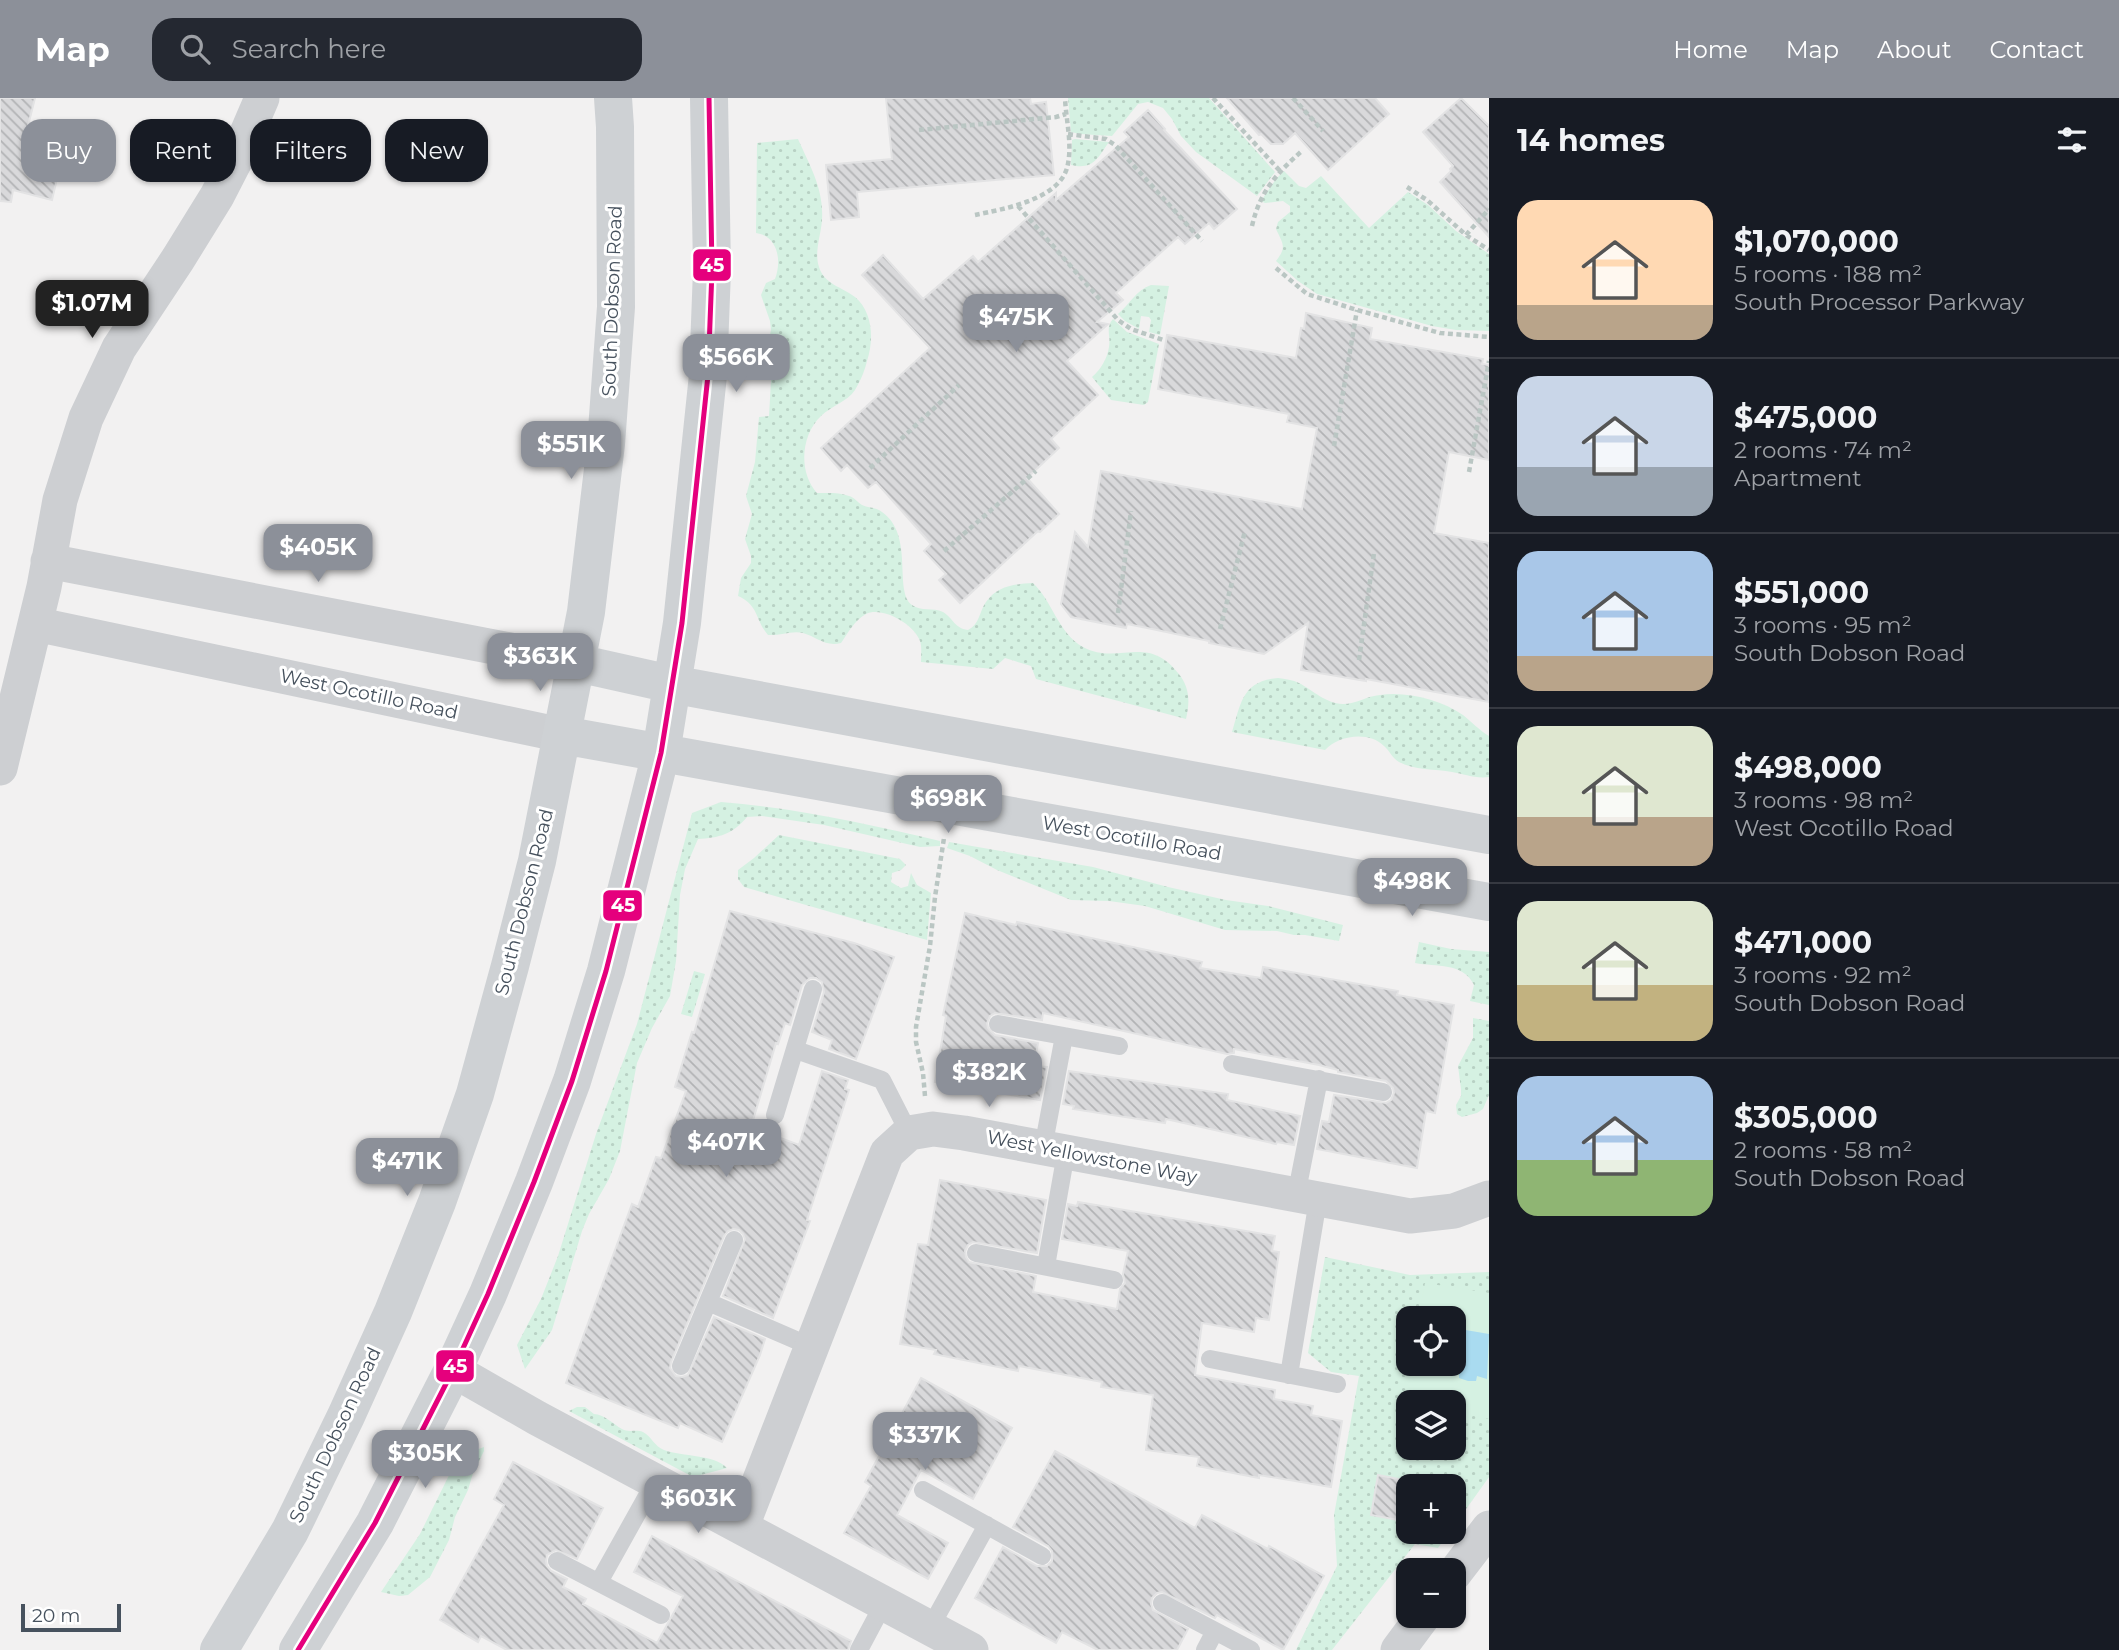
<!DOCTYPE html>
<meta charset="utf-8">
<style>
body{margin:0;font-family:Montserrat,sans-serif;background:#242831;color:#f1f3f6;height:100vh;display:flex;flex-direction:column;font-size:26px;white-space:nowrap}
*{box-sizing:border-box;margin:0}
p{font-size:23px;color:#9ea1a6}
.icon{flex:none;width:38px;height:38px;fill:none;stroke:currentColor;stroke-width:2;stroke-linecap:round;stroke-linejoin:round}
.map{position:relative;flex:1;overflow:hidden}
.panel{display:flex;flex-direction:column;background:#171b24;width:630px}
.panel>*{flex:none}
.hud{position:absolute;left:21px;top:21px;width:665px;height:63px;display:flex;gap:14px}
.buttons{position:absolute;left:1396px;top:1208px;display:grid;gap:14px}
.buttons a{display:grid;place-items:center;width:70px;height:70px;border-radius:14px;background:#171b24;box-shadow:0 2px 5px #0004;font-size:35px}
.scale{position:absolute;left:21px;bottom:18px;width:100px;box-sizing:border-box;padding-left:7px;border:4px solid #47525e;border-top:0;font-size:19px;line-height:24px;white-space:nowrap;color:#47525e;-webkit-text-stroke:5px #fff;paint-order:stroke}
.price{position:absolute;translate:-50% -60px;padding:0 16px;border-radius:14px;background:#8c9099;color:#fff;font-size:23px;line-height:46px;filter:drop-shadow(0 2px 4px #0008)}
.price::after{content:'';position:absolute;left:50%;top:42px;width:21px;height:16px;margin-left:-10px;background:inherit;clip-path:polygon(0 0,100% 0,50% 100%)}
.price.active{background:#222;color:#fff}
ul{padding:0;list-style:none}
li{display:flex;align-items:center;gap:21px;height:175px;padding:0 28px}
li+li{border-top:2px solid #363941}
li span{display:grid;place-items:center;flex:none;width:196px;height:140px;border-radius:21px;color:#555}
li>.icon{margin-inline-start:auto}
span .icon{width:84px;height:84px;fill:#fffc;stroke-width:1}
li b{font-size:30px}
h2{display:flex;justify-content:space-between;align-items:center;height:84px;padding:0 28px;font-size:30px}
.tag{padding:0 24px;border-radius:21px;background:#171b24;box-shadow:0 2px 5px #0004;font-size:24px;line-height:63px}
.tag.active{background:#8c9099;color:#fff}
header{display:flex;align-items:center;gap:42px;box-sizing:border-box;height:98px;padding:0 35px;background:#8c9099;color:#fff}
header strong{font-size:33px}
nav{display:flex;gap:38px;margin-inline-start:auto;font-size:24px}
.search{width:490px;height:63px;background:#242831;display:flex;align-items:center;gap:18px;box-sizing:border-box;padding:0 24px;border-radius:21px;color:#9ea1a6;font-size:26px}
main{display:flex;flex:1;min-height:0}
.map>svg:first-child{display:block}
.grass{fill:url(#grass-dots);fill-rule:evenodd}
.green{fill:#d5f1e2}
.water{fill:#a9dbf0}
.building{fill:url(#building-back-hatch);stroke:#e3e3e4;stroke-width:2}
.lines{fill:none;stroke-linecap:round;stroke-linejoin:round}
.path{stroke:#bac6c3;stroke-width:4.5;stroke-dasharray:5 3.5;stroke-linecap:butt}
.lane{stroke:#cdcfd2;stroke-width:18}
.street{stroke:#cdcfd2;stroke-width:35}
.secondary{stroke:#ced1d4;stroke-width:38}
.bus-1-casing{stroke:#fff;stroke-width:10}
.bus-1{stroke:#e5007d;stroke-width:5}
.labels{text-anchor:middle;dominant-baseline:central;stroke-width:6;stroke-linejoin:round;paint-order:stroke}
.street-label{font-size:19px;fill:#47525e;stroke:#fff}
.line-badge{stroke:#fff;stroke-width:2.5}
.badge-label{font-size:19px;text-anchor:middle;font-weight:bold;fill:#fff}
</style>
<header>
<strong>Map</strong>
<div class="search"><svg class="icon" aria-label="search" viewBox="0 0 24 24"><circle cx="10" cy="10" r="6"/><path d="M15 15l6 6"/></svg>Search here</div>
<nav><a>Home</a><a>Map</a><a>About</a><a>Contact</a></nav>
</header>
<main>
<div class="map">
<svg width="1489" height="1552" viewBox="0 0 1489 1552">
<defs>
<pattern id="grass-dots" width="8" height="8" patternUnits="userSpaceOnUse" patternTransform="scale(1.75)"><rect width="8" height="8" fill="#d5f1e2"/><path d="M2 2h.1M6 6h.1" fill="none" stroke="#b8d1c4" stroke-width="1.8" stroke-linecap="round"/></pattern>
<pattern id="building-back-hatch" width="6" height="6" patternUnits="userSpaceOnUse" patternTransform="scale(1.75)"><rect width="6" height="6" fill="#d9d9db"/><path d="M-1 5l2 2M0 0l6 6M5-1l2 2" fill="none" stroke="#b2b3b5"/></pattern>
</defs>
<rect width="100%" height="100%" fill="#f2f1f1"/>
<path class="grass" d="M1068 0H1209L1275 74 1257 98 1196 54 1181 38 1172 21 1163 10 1148 4 1138 6 1112 38 1080 36 1071 34Z
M798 41C810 68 824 91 822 122 821 137 814 154 819 169 824 186 842 189 855 199 873 214 874 242 867 263 865 272 860 284 855 292 847 304 831 308 821 318 801 337 798 374 817 395 827 395 839 394 849 398 854 399 857 404 862 407 868 410 876 409 882 414 915 437 893 493 912 507 921 514 933 509 943 514 954 521 954 530 968 532 980 526 979 514 986 504 997 488 1015 486 1033 485 1053 504 1058 535 1083 549 1118 568 1147 535 1178 575 1190 589 1190 604 1186 621L1036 581 1031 568 1005 560 993 571 921 564C921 557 922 549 920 543 914 526 882 508 866 516 854 523 848 535 841 545 825 549 817 539 803 535 792 532 780 538 768 537 755 522 759 507 738 498L741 480 751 465V458L745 441 752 416 746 398 755 364 759 319 769 318 772 265 768 247 771 232 770 223 761 197 766 185 775 181C782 163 778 138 756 135L757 45Z
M1075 41 1109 44C1097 61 1093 72 1071 67L1072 42Z
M1284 73 1299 88 1306 90 1321 78 1369 130 1408 94 1428 107 1456 133 1489 156V233L1456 232 1432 228 1317 196 1298 183 1276 163C1287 149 1283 146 1276 131L1278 124 1290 114V108L1283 103 1265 105 1261 103 1276 81Z
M1151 187 1169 188 1160 237 1149 234 1151 222 1149 219 1141 218 1139 231 1125 223 1118 216C1130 206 1136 192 1151 187Z
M1113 221 1127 234 1159 246 1148 304 1144 307 1111 302 1092 279C1101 271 1107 261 1109 249 1111 237 1105 230 1113 221Z
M1278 580C1285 581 1293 582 1299 585 1314 593 1325 605 1343 606 1356 606 1367 598 1380 597 1407 593 1441 602 1463 617 1472 624 1479 632 1489 638V679C1476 681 1464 676 1452 674 1436 671 1413 672 1399 664 1393 661 1389 652 1384 648 1369 633 1339 637 1325 652L1232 634C1241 605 1242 583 1278 580Z
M721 704C796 710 868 726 940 743V748L920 749 824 727 762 718 747 719C733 736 719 740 698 741L685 771 680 797 676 863 670 898 652 930 637 965 620 1053 609 1081 589 1116 582 1133 552 1232 525 1271 517 1247 541 1201 558 1158 596 1036 637 926 692 715Z
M779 737 900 761 906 767 901 772 892 775 891 784 901 790 908 788 911 775 917 787 931 795 927 842 744 789 738 781V772L754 760Z
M949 744 1093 769 1168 789 1226 802 1268 808 1343 827 1339 843 1305 837H1294L1277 833 1225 832 1145 808 1109 803 1071 802 997 772 970 758 947 750Z
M1419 844 1451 851 1489 854V907L1470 903 1474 887C1463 864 1436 869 1415 865Z
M694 873 705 876 692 919 681 916Z
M1473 920 1489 923V997L1483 1011 1477 1015 1462 1019 1457 1016 1456 1007 1461 998V991L1458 968 1473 940Z
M1325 1159 1410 1177 1489 1174V1379L1454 1428V1388H1409V1433H1450L1438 1450 1415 1446 1332 1552H1296L1337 1468 1334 1417 1359 1278 1331 1274 1308 1255ZM1409 1220H1454V1265H1409ZM1409 1304H1454V1349H1409Z
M577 1309H585L594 1316C604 1316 613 1326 622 1331 629 1335 636 1331 643 1334 652 1339 654 1348 664 1352 683 1359 714 1356 727 1370L693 1379 569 1313Z
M484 1349V1353L473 1375 468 1392 455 1419 449 1442 430 1479 408 1497 399 1498 381 1494 420 1436 458 1359Z"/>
<path class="green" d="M1425 1185 1489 1195V1321L1454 1313V1304H1409V1336L1401 1334 1411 1265H1454V1220H1418Z"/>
<path class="water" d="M1454 1230 1489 1236 1487 1281 1477 1278 1476 1283H1468L1459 1280V1276L1449 1274 1448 1265H1454Z"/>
<path class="building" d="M0 0H35L26 36 65 46 52 102 13 92 11 104 0 103Z
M886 0H1030L1031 6 1046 4 1054 77 857 94 859 119 831 122 826 67 892 61Z
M1227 0H1375L1389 16 1328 72 1295 35 1283 46H1271L1261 36 1259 37Z
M1461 0 1489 28V139L1440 84 1451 73 1450 71 1453 68 1423 34Z
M1148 12 1165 31 1164 32 1237 111 1214 131 1209 125 1185 146 1178 139 1116 195 1123 202 1097 224 1108 226 1067 263 1098 297 1051 341 1059 350 1027 380 1059 416 1040 434 1038 433 960 505 939 482 946 476 924 453 931 446 876 384 868 390 847 367 841 373 821 350 930 250 862 177 883 157 923 201 973 158 978 164 1056 95V102L1129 39 1124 34Z
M1306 215 1372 230 1370 241 1483 261 1482 266 1489 267V362L1449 354 1434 435 1489 445V604L1366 581V583L1301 572 1308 525 1264 556 1209 545V543L1152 531 1127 526 1126 530 1071 519 1061 506 1075 434 1088 449 1101 373 1302 411 1317 330 1287 324 1289 316 1158 291 1167 237 1296 260 1301 230 1304 231Z
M730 813 854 845 894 859 856 961 829 951 832 942 812 934 824 894 822 884 816 880H810L802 887 790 927 785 925 778 946 776 945 751 1029 799 1047 822 973 848 982 845 991 849 992 807 1122 810 1123 773 1220 723 1198 745 1141 743 1136 739 1132 733 1131 728 1133 724 1138 671 1264 670 1270 676 1278 682 1279 688 1277 714 1219 765 1241 760 1257 722 1344 680 1325 678 1330 566 1285 632 1106 638 1109 656 1059 661 1060 686 993 675 989 692 934 694 935Z
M965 815 1016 827 1017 824 1202 864 1200 870 1261 880 1263 869 1398 893 1397 897 1454 907 1435 1015 1426 1013 1417 1070 1317 1051 1322 1023 1329 1024 1334 997 1386 1005 1391 1002 1394 995 1393 990 1386 983 1338 974V972L1319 967 1234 951V955L1227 956 1043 915 1042 922 995 915 990 918 987 925 988 930 995 937 1038 945 1034 968 1047 969 1040 1002 935 984 946 918 943 917Z
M1069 973 1228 996 1227 1002 1300 1018 1294 1047 1277 1044 1276 1046 1166 1021 1165 1025 1073 1011 1074 1008 1063 1006Z
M940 1082 1046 1102 1037 1155 973 1144 968 1147 965 1153 966 1159 969 1164 1036 1178 1033 1194 1117 1211 1120 1191 1125 1185 1123 1176 1128 1153 1062 1141 1068 1106 1077 1108 1078 1104 1275 1138 1272 1153 1279 1154 1269 1222 1256 1220 1254 1234 1202 1225 1195 1277 1275 1292 1274 1301 1313 1308 1311 1317 1342 1323 1331 1389 1259 1377V1380L1197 1368 1199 1359 1146 1352 1153 1297 1101 1289 1102 1284 1019 1268 1018 1273 934 1256 936 1252 900 1246 918 1146 928 1147Z
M921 1280 1012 1330 973 1401 921 1372 897 1417 948 1445 928 1481 844 1435 871 1388 865 1384Z
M1055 1353 1195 1430 1202 1417 1268 1451 1269 1448 1324 1478 1283 1552 1217 1517 1215 1520 1162 1494 1157 1495 1152 1500 1151 1506 1153 1512 1188 1531 1177 1552H1098L1062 1534 1056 1545 975 1500 1003 1449 1037 1468H1047L1052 1463V1453L1048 1448 1013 1429Z
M513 1364 603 1410 577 1461 556 1452 547 1457 546 1463 547 1468 551 1473 567 1481 563 1489 586 1501 583 1506 657 1545 683 1498 634 1474 652 1438 851 1543 848 1552H507L481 1538 478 1544 440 1522 504 1407 494 1401Z
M1378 1377 1409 1383V1424L1371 1417Z"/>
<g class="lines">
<path class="path" d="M1213 0 1280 73
M1293 0 1323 33
M919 32 1056 19 1066 16
M1068 36 1106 41 1115 47 1202 143
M1407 89 1427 102 1466 137 1489 152
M1018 108 1118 222 1131 231 1163 242
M975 117C1003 111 1058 102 1067 70 1073 48 1066 23 1065 0
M1252 128C1260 93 1277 75 1303 52
M1466 137 1489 111
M1276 170 1307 196 1357 212 1440 235 1489 239
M1334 348 1357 212
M870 370 959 287
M1469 374 1489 263
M944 453 1036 373
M1118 515 1131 413
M1220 531 1245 433
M1359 562 1374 455
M925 998 923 975 916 944V929L930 848 935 799 944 740"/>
<path class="lane" d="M998 926 1119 948
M796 952 882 982 909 1035
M1232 966 1383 994
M775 1017 813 891
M1043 1050 1064 938
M1296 1098 1319 981
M976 1155 1114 1182
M1046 1168 1066 1055
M708 1204 812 1249
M1210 1261 1337 1286
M681 1268 734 1142
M1289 1277 1318 1102
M923 1392 1042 1458
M557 1463 661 1517
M599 1484 656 1382
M1162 1505 1251 1552
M930 1530 987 1427
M859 1552 884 1505
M1205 1552 1215 1533"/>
<path class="street" d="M48 463 577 565
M35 526 562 637
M0 670 44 489 60 402 86 320 119 250 178 161 217 98 235 63 262 0
M453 1272 537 1320 971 1552
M742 1428 887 1055 909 1035 933 1031 964 1035 1410 1118 1454 1113 1489 1100
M1454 1476 1489 1430
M1398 1552 1424 1517"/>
<path class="secondary" d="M577 565 671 586 1489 737
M562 637 1489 804
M219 1552 290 1433 346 1318 393 1214 437 1104 475 996 510 868 537 763 586 514 606 346 616 209 615 29 613 0
M298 1552 375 1425 453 1272 488 1196 534 1084 572 983 606 873 661 655 682 525 708 277 712 172 709 0"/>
<g class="bus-1-casing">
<path id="bus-1" d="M298 1552 375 1425 453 1272 488 1196 534 1084 572 983 606 873 661 655 682 525 708 277 712 172 709 0"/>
</g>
<use href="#bus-1" class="bus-1"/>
</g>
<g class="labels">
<g class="street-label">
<text transform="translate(612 203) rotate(-88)">South Dobson Road</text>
<text transform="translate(369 596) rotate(12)">West Ocotillo Road</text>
<text transform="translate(1132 740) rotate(10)">West Ocotillo Road</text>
<text transform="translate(524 804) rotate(-76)">South Dobson Road</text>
<text transform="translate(1092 1059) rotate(11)">West Yellowstone Way</text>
<text transform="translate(335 1337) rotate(-65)">South Dobson Road</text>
</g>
</g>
<g class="line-badge">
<rect x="692" y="150" width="40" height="34" rx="7" fill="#e5007d"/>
<rect x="602" y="791" width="41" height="33" rx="7" fill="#e5007d"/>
<rect x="435" y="1251" width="40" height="34" rx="7" fill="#e5007d"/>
</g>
<g class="badge-label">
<text x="712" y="174">45</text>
<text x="623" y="814">45</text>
<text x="455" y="1275">45</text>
</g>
</svg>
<div class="buttons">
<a><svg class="icon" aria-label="locate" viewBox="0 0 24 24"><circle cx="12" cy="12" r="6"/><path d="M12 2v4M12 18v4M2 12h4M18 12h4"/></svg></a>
<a><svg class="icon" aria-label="layers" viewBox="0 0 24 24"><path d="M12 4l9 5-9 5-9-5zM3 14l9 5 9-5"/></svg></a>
<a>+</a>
<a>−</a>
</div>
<div class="scale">20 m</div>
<b class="price active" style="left:92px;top:242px">$1.07M</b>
<b class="price" style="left:1016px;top:256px">$475K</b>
<b class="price" style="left:736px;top:296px">$566K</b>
<b class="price" style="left:571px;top:383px">$551K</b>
<b class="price" style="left:318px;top:486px">$405K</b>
<b class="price" style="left:540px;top:595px">$363K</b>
<b class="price" style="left:948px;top:737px">$698K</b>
<b class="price" style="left:1412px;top:820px">$498K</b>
<b class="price" style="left:989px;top:1011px">$382K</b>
<b class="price" style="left:726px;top:1081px">$407K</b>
<b class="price" style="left:407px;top:1100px">$471K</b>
<b class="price" style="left:925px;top:1374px">$337K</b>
<b class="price" style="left:425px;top:1392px">$305K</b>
<b class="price" style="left:698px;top:1437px">$603K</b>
<div class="hud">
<a class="tag active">Buy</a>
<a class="tag">Rent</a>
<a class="tag">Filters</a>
<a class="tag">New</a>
</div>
</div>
<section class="panel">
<h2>14 homes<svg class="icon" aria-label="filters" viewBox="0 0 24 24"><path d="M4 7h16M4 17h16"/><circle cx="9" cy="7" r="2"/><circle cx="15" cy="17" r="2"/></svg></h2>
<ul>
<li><span style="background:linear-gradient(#ffd9b3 75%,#b9a48a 0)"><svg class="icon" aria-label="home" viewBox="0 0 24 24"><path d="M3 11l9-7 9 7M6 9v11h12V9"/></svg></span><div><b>$1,070,000</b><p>5 rooms · 188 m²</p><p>South Processor Parkway</p></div></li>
<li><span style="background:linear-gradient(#c9d6e8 65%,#9aa5b1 0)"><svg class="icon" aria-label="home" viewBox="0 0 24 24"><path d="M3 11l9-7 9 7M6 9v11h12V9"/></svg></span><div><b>$475,000</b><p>2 rooms · 74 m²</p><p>Apartment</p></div></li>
<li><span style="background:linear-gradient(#a9c7e8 75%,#b9a48a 0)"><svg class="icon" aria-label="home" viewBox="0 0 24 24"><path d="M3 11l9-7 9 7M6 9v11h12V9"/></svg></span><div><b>$551,000</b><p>3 rooms · 95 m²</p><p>South Dobson Road</p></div></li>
<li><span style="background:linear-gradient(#dfe7d0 65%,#b9a48a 0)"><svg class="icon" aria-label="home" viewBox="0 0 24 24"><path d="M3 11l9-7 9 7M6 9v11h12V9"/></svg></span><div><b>$498,000</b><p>3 rooms · 98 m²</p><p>West Ocotillo Road</p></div></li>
<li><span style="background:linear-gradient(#dfe7d0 60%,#c2b280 0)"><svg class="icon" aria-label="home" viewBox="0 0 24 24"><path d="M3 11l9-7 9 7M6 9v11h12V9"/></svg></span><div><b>$471,000</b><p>3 rooms · 92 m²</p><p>South Dobson Road</p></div></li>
<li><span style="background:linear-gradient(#a9c7e8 60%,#8fb573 0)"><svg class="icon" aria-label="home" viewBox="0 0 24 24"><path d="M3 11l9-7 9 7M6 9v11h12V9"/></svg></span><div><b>$305,000</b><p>2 rooms · 58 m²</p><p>South Dobson Road</p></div></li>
</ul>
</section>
</main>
